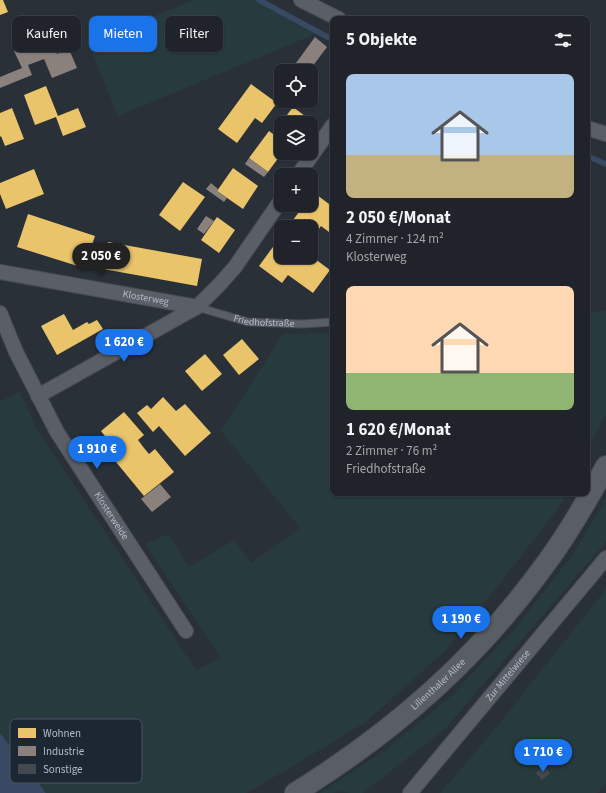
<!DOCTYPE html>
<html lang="de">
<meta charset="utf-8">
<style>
body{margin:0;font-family:"Source Sans 3",sans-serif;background:#282c32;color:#f1f3f6;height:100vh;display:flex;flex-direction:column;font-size:15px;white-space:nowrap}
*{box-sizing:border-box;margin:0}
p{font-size:13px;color:#a2a4a8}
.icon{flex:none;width:22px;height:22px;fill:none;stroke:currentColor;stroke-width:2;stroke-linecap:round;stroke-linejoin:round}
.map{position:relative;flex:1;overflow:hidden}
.drawer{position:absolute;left:330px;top:16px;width:260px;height:480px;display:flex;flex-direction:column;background:#20242a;border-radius:8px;box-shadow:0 1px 3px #0004,0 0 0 1px #3d4147}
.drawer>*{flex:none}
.guide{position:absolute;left:12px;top:16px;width:258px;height:36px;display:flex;gap:8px}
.buttons{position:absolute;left:274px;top:64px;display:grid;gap:8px}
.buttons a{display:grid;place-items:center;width:44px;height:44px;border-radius:8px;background:#20242a;box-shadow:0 1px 3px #0004,0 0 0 1px #3d4147;font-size:20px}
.price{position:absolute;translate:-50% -34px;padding:0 9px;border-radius:14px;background:#1a73e8;color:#fff;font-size:13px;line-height:26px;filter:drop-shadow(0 1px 2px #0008)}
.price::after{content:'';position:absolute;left:50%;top:24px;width:12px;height:9px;margin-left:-6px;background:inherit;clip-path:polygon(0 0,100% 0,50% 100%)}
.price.selected{background:#222;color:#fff}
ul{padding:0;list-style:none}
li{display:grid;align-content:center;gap:8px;height:212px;padding:0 16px}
li span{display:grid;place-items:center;height:124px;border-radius:8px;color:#555}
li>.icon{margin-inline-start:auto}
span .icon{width:72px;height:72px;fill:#fffc;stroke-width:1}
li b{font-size:17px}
h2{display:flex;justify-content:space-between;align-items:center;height:48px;padding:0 16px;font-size:17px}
.chip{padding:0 14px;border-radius:8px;background:#20242a;box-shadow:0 1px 3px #0004,0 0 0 1px #3d4147;font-size:14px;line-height:36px}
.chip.selected{background:#1a73e8;color:#fff}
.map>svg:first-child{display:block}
.green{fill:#273a3e}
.water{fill:#384963}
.homes{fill:#e9c46a}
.industry{fill:#8a817c}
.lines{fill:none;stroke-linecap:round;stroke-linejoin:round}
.stream{stroke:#384963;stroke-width:5.5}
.building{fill:#444950}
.lane-casing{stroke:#484c53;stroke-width:9}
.street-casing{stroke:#484c53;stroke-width:16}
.secondary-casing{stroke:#484c53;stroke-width:22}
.lane{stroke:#5a5e66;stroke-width:7}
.street{stroke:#5a5e66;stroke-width:14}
.secondary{stroke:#595d64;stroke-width:20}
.labels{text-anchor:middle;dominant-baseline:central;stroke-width:4;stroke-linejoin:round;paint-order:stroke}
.street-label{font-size:10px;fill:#b4bcc9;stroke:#1d2633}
.key{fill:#1d2633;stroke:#4a5360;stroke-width:1}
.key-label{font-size:11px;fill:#b4bcc9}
</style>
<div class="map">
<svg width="606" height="793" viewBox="0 0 606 793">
<rect width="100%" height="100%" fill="#2a3038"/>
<path class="green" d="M195 0H259L318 33 118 116 88 42Z
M606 311V414L587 451V312Z
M333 333V493H566L559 507 509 572 446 650 366 722 293 766 247 793H46L0 733V401L20 392 37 429 196 670 221 658 145 544 168 534 189 567 234 540 251 563 300 528 221 431 283 334Z
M606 499V542L446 728 363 793H351L338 791 334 793H320L387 749 451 696 517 626 573 554Z
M606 589V783L597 793H440L491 734Z"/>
<path class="water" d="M0 733 46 793H0Z"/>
<path class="homes" d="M0 0H3L8 12 0 15Z
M251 84 277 103 262 123 255 118 237 143 218 129Z
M46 86 58 116 78 108 86 127 63 136 56 117 35 125 24 95Z
M293 107 313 122 312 123H281Z
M12 108 24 139 5 146 1 136 0 137V113Z
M281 123V153H282L268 172 249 158 269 131 273 134Z
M233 168 258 186 243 209 217 191Z
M34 169 44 194 6 209 0 194V183Z
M183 182 205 197 180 231 159 215Z
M313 192 333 207V235L321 226 311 240V227H288L304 205H311V196Z
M28 214 95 236 84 268 17 247Z
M217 217 235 230 219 253 201 240Z
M281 236V257L311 256 330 270 313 293 288 275 282 283 259 266Z
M108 242 202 259 197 286 103 269Z
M64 314 73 330 87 322 89 324 97 320 103 329 57 355 41 326Z
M242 339 259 359 239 375 223 355Z
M205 354 222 374 202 391 185 371Z
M163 397 176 411 185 404 211 433 185 456 159 426 153 432 137 413 147 405 151 409Z
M124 412 144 435 138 440 144 448 149 454 155 449 174 472 144 496 102 445 108 440 101 431Z"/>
<path class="industry" d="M315 37 327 47 309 71H306L296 63Z
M40 40 43 49 53 45 57 54 69 49 77 68 52 78 44 59 28 65 32 75 0 88V77L22 68 14 51Z
M249 158 268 172 264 177 245 164Z
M211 183 218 189 217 191 227 198 224 202 206 189Z
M206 216 214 221 204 234 197 229Z
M160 484 171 497 152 512 141 499Z"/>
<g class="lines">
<path class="stream" d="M259 0 333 40
M587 156 606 164"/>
</g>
<path class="building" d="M543 766 550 773 542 780 536 773Z"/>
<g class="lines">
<g class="lane-casing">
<g id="lane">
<path id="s1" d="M197 307 248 322 302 324 333 322"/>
</g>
</g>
<g class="street-casing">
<g id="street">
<path d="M301 0 339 19"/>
<path d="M587 128 606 134"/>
<path d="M298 175 333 125"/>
<path id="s2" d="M0 272 197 307"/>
<path id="s3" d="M0 313 16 352 57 432 186 631"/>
<path d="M38 396 197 307 219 285 235 267 281 200"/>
<path id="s4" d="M410 793 606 558"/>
</g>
</g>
<g class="secondary-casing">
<g id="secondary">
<path id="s5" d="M295 793C395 731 478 658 547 562 569 532 588 499 606 466"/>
</g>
</g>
<use href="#lane" class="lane"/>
<use href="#street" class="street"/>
<use href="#secondary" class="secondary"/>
</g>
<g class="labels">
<g class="street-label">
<text stroke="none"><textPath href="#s2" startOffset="148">Klosterweg</textPath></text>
<text stroke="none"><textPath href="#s1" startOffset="69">Friedhofstraße</textPath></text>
<text stroke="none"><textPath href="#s3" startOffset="232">Klosterweide</textPath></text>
<text stroke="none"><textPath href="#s4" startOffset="153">Zur Mittelwiese</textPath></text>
<text stroke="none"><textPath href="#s5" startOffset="180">Lilienthaler Allee</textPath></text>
</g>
</g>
<rect x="10" y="719" width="132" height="64" rx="6" class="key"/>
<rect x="18" y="728" width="18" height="10" fill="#e9c46a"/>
<rect x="18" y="746" width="18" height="10" fill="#8a817c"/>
<rect x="18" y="764" width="18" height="10" fill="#444950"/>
<g class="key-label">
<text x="43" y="737">Wohnen</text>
<text x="43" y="755">Industrie</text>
<text x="43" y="773">Sonstige</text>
</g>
</svg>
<div class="buttons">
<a><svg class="icon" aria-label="locate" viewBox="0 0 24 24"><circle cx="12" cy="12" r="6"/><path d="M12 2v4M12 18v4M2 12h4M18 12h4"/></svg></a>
<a><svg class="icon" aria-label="layers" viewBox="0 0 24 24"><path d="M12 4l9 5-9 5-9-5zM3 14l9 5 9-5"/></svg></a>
<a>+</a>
<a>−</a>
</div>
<b class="price selected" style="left:101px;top:277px">2 050 €</b>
<b class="price" style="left:124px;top:363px">1 620 €</b>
<b class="price" style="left:97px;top:470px">1 910 €</b>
<b class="price" style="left:461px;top:640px">1 190 €</b>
<b class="price" style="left:543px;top:773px">1 710 €</b>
<div class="guide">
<a class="chip">Kaufen</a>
<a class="chip selected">Mieten</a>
<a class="chip">Filter</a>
</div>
<section class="drawer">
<h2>5 Objekte<svg class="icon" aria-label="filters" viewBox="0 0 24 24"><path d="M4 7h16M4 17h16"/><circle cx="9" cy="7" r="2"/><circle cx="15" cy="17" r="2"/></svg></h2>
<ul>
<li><span style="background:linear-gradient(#a9c7e8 65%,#c2b280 0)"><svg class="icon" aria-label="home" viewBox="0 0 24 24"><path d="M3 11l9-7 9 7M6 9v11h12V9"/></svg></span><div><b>2 050 €/Monat</b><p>4 Zimmer · 124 m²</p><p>Klosterweg</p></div></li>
<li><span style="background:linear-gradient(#ffd9b3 70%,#8fb573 0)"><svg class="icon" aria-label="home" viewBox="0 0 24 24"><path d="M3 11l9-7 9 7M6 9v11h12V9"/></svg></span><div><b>1 620 €/Monat</b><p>2 Zimmer · 76 m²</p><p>Friedhofstraße</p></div></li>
</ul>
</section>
</div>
